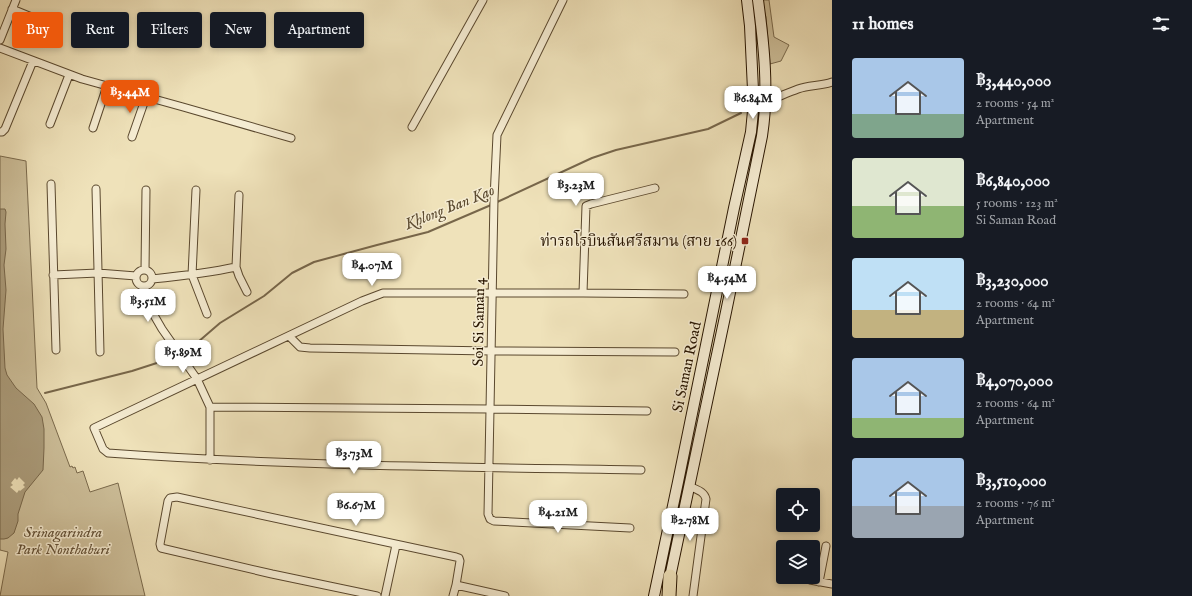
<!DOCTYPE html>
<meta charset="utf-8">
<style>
body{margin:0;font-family:"IM FELL English","Noto Serif Thai",serif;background:#20242c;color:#f1f3f6;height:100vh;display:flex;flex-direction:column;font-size:15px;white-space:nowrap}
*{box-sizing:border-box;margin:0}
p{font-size:13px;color:#9ea1a6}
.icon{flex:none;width:22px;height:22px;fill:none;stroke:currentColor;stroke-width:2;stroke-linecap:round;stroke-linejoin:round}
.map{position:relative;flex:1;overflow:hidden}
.details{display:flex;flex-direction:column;background:#171b24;width:360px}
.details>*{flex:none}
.banner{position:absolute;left:12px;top:12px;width:380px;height:36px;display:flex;gap:8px}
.fabs{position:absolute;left:776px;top:488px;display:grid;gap:8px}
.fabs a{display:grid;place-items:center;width:44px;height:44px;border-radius:4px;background:#171b24;box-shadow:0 2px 6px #0003;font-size:20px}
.price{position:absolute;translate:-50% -34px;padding:0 9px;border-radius:8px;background:#fff;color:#222;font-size:13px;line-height:26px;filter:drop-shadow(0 1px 2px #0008)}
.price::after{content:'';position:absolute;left:50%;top:24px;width:12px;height:9px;margin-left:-6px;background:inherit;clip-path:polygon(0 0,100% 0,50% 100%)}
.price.on{background:#ea580c;color:#fff}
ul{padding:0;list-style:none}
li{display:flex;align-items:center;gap:12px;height:100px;padding:0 20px}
li span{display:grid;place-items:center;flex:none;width:112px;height:80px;border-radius:4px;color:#555}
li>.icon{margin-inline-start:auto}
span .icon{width:48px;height:48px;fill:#fffc;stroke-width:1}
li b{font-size:17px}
h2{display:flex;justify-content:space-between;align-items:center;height:48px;padding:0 20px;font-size:17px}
.chip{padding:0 14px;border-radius:4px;background:#171b24;box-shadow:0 2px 6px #0003;font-size:14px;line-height:36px}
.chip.on{background:#ea580c;color:#fff}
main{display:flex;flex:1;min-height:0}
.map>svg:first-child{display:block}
.green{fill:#cdbf9a;stroke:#7a6a4d}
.water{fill:#ab9c7b;stroke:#77664a}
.pier{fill:#efe2ba}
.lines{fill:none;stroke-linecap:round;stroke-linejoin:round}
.stream{stroke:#77664a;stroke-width:2}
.street-casing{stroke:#5a482e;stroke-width:9}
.secondary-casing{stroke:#281500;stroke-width:12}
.highway-casing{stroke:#281500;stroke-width:15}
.street{stroke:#f5ecd2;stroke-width:7}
.secondary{stroke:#f5ecd2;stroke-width:10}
.highway{stroke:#efe2ba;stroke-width:13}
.poi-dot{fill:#8f2418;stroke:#f5ecd2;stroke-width:1.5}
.labels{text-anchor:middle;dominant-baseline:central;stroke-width:3;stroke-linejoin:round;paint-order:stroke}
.poi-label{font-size:15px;fill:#281500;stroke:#f5ecd2;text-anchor:end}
.street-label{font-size:15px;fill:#281500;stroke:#f5ecd2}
.park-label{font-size:15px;font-style:italic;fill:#625036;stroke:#f5ecd2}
.water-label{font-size:16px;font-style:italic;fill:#5c4b31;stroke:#f5ecd2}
</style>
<main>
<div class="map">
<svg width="832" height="596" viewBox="0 0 832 596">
<rect width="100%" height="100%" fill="#efe2ba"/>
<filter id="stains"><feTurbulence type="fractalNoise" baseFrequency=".005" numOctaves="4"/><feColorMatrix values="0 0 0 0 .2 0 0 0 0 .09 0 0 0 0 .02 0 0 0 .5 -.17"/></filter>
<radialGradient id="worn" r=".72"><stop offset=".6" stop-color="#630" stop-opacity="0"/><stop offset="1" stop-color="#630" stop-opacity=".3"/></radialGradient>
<path class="green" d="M761 0H769L774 37 789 45 781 61 770 64 766 17Z
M0 156 26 161 37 388 46 403 70 467 72 466 73 468 75 467 77 473 83 471 90 492 118 483 145 596H0L8 552 0 550Z"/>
<path class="water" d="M0 209H5L6 212 5 224 6 249 4 265 6 290 3 329 5 368 7 375 16 388 34 404 42 417 44 429V448L43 470 25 492 18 514V521L14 533 8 538 4 539H0Z"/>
<path class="pier" d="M19 477 25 483 23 485 25 487 20 491 19 490 17 493 10 487 13 485 11 483 15 478 17 480Z"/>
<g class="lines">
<path class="stream" d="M495 203 592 158 616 150 708 129 741 113
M45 393 132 371 163 361 198 342 220 323 264 296 292 273 314 262 377 245 428 232 491 205"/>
<g class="street-casing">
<path id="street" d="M563 0 497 135 494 199 488 514 490 519 494 521 630 528
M12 9 51 25
M0 40 16 0
M0 48 82 79 183 107 291 138
M765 102C776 98 787 93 798 89 809 85 821 86 832 82
M50 124 69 75
M412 127 483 0
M93 128 107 86
M0 132H2L5 129 33 61
M132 137 146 97
M51 184 56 350
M96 189 100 352
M196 190 192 275 207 314
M239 195 236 267 239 276 247 292
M145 270 146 190
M136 278a8 8 0 1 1 16 0a8 8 0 1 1-16 0Z
M53 275 98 273 136 276
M152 279C181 276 208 273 236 267
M144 286 148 301 151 310 162 329 197 379 210 407V460
M583 293 586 206 591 204 655 188
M289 336 300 347 310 348 492 351 675 352
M210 407 490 409 647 411
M641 470C463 467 286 466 108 453L103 449 94 428 362 301 383 293H583L684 294
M689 486C697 490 704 491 706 499L693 596
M810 580 832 584
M819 582 826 546
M377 596 272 574 161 548 160 544 168 501 170 498 177 497 456 557 459 558 460 561 456 585 505 596
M385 596 396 545
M453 596 456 585"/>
</g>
<g class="secondary-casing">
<path id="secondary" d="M669 582 726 312 762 136C769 91 764 45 758 0
M654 596 678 482 734 208 751 132 753 111V90L750 26 747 0"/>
</g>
<g class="highway-casing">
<path id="highway" d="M669 596 670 576"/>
</g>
<use href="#street" class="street"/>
<use href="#secondary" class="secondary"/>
<use href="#highway" class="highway"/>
</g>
<rect class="poi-dot" x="741" y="237" width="8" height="8" rx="2"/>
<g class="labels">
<g class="poi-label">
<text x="737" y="241">ท่ารถโรบินสันศรีสมาน (สาย 166)</text>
</g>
<g class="street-label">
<text transform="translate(479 322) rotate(-89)">Soi Si Saman 4</text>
<text transform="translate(687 367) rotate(-78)">Si Saman Road</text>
</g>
<g class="park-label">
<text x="63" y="532">Srinagarindra<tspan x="63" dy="17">Park Nonthaburi</tspan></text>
</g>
<g class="water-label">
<text transform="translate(450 208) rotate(-22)">Khlong Ban Kao</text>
</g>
</g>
<rect width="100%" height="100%" filter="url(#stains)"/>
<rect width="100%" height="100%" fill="url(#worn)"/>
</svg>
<div class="fabs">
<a><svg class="icon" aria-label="locate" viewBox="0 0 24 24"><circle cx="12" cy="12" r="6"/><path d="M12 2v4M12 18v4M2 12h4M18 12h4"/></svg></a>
<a><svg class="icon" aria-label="layers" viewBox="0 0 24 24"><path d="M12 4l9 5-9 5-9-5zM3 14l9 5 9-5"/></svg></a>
</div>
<b class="price on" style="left:130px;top:114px">฿3.44M</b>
<b class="price" style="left:753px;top:120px">฿6.84M</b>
<b class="price" style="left:576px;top:207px">฿3.23M</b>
<b class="price" style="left:372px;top:287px">฿4.07M</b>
<b class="price" style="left:727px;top:300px">฿4.54M</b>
<b class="price" style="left:148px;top:323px">฿3.51M</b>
<b class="price" style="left:183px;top:374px">฿5.89M</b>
<b class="price" style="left:354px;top:475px">฿3.73M</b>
<b class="price" style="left:356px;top:527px">฿6.67M</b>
<b class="price" style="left:558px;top:534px">฿4.21M</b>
<b class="price" style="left:690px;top:542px">฿2.78M</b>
<div class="banner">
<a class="chip on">Buy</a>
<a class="chip">Rent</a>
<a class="chip">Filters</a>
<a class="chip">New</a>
<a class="chip">Apartment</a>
</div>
</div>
<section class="details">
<h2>11 homes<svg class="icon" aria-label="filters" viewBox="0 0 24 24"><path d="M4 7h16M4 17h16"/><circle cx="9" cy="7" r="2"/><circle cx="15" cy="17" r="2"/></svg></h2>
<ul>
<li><span style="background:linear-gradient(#a9c7e8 70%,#7fa58c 0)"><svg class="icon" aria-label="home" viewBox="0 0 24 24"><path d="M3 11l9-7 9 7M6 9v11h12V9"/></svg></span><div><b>฿3,440,000</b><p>2 rooms · 54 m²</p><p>Apartment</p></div></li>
<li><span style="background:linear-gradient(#dfe7d0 60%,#8fb573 0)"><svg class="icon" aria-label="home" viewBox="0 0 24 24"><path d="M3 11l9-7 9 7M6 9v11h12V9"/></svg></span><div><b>฿6,840,000</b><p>5 rooms · 123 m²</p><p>Si Saman Road</p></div></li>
<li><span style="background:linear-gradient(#bfe0f5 65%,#c2b280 0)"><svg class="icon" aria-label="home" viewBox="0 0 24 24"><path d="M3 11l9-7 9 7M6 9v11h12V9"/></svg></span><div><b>฿3,230,000</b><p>2 rooms · 64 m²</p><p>Apartment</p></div></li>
<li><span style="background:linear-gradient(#a9c7e8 75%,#8fb573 0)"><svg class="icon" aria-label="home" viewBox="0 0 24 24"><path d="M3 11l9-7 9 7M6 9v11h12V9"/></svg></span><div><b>฿4,070,000</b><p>2 rooms · 64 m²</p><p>Apartment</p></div></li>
<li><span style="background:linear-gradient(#a9c7e8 60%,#9aa5b1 0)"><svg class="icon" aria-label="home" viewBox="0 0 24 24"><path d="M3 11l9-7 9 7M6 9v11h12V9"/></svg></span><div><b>฿3,510,000</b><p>2 rooms · 76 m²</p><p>Apartment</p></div></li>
</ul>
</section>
</main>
